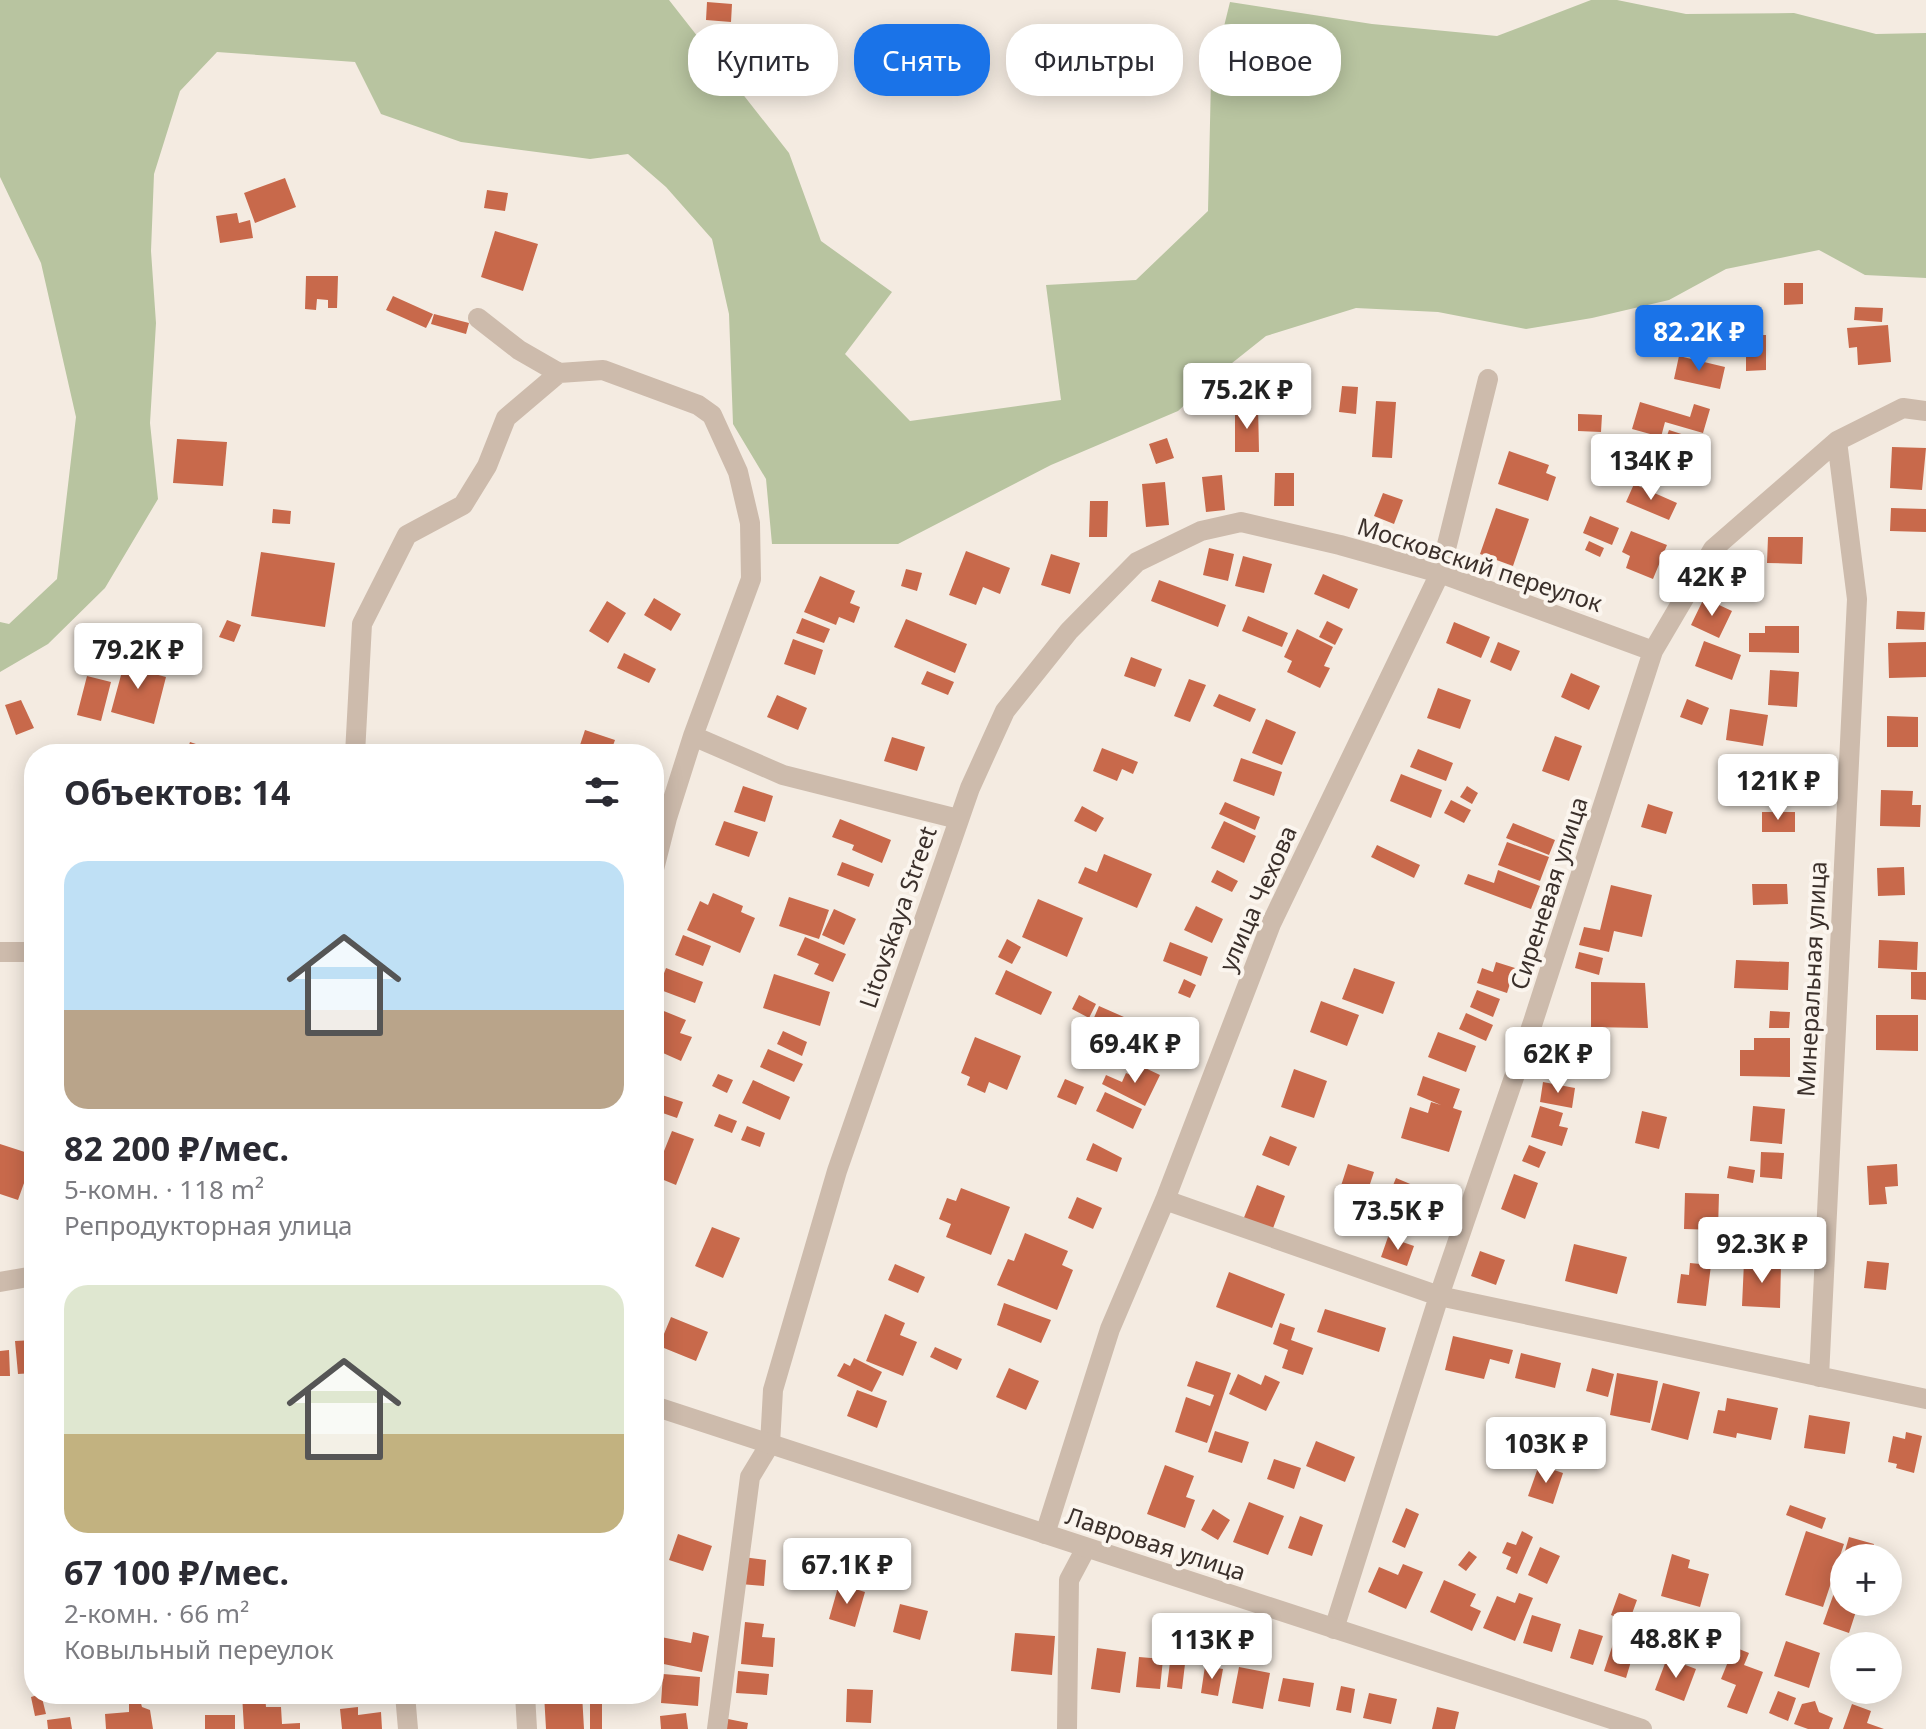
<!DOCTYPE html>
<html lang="ru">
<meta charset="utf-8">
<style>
body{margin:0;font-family:"Noto Sans",sans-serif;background:#f7f7f7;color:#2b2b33;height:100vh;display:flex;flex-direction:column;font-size:30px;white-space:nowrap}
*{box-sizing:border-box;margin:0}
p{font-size:26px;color:#7c7c81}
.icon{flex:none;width:44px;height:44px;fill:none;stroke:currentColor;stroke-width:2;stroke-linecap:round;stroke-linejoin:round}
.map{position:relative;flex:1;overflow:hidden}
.drawer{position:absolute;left:24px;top:744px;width:640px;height:960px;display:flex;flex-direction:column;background:#fff;border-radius:32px;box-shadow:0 4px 20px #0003}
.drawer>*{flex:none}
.banner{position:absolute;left:688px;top:24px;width:760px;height:72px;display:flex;gap:16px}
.buttons{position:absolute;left:1830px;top:1544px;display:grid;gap:16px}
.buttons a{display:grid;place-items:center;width:72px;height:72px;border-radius:50%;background:#fff;box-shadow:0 4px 20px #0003;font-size:40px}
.price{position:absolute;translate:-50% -68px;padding:0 18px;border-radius:8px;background:#fff;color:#222;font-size:26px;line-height:52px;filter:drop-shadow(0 2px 4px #0008)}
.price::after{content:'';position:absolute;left:50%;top:48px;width:24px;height:18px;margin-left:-12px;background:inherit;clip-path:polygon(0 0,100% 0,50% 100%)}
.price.selected{background:#1a73e8;color:#fff}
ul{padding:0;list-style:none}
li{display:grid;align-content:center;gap:16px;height:424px;padding:0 40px}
li span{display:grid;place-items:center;height:248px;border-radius:24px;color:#555}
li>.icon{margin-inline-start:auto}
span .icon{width:144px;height:144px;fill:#fffc;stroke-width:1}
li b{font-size:34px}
h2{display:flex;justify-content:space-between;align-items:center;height:96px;padding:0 40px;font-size:34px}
.tag{padding:0 28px;border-radius:32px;background:#fff;box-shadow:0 4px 20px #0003;font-size:28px;line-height:72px}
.tag.selected{background:#1a73e8;color:#fff}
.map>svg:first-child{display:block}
.green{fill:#b8c4a0}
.building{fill:#c8694b}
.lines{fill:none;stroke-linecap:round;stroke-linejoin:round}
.minor{stroke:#cdbbac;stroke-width:20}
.tertiary{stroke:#cdbbac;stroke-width:20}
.labels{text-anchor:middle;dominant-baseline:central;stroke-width:8;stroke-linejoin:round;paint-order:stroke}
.street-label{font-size:24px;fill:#3b302b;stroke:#fbf5ee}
</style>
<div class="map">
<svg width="1926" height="1729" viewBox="0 0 1926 1729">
<rect width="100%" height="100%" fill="#f4ebe1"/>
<path class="green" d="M0 0H669L789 153 821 241 892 292 845 354 910 421 1061 400 1046 285 1136 280 1208 211 1211 79 1230 2 1372 24 1497 36 1591 0H1617L1686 14 1794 13 1876 34 1926 33V278L1865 275 1819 250 1726 269 1669 300 1592 318 1526 329 1438 312 1356 308 1266 336 1217 375 1178 411 1051 465 898 544H772L766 479 733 424 729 314 712 239 666 187 628 154 590 159 461 142 381 114 355 62 217 52 180 91 154 174 151 251 156 323 150 423 158 499 105 588 48 644 0 672V622L9 624 57 579 76 417 41 263 0 177Z"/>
<path class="building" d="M707 2 732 4 731 22 706 20Z
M1140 29 1149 39 1119 66 1110 57Z
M1051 42 1070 43 1069 69 1051 68Z
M285 178 296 207 255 223 244 193Z
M487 190 508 193 505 211 484 208Z
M237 213 239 223 250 220 253 238 220 243 216 216Z
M495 231 538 244 523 291 481 277Z
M306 276H338L337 308H328V300L317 299 316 310 305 309Z
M1784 283H1803V304L1784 305Z
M393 296 433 314 426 328 386 310Z
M1855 307 1883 308 1882 322 1854 320Z
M434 314 469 323 466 334 431 324Z
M1888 325 1891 362 1858 365 1857 347 1849 348 1847 328Z
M1733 335H1766V370L1746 371V351H1733Z
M1679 356 1725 367 1720 389 1674 379Z
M1269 374 1285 380 1281 391 1264 385Z
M1342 386 1358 387 1356 414 1339 412Z
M1376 401 1396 402 1392 458 1372 457Z
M1640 402 1690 417 1694 404 1710 409 1703 433 1665 422 1661 437 1632 429Z
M1258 405 1259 452H1235V413H1248V406Z
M1578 414 1602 415 1601 432 1578 431Z
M1669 430 1700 440 1695 454 1664 444Z
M1167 438 1174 458 1156 464 1149 444Z
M177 439 227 442 223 486 173 483Z
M1892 447 1926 448 1922 490 1890 488Z
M1509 451 1549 465 1546 473 1556 477 1548 501 1498 484Z
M1661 453 1692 463 1686 482 1655 473Z
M1275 473H1294V506H1274Z
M1222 475 1225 510 1206 512 1202 477Z
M1165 482 1169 525 1146 527 1142 484Z
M1634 484 1677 503 1669 520 1626 502Z
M1383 493 1403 500 1394 524 1374 516Z
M1090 501H1108L1107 537H1089Z
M1496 508 1529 519 1513 566 1480 554Z
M1891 508 1926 509V532L1890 531Z
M273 509 291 511 290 524 272 523Z
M1590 516 1619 528 1612 545 1583 533Z
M1631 531 1667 545 1653 579 1626 568 1630 556 1622 552Z
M1768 537H1803L1802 564 1767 563Z
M1589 541 1604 548 1600 557 1585 550Z
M1209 548 1234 554 1228 581 1203 575Z
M966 551 1010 568 1000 594 983 587 976 605 949 595Z
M261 552 335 563 325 627 251 616Z
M1051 554 1080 563 1070 594 1041 585Z
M1243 556 1272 564 1264 593 1235 586Z
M906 569 922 573 917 591 901 586Z
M1323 574 1358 589 1349 609 1314 594Z
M820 576 855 591 850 603 860 607 854 623 839 617 836 625 804 612Z
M1159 580 1226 605 1218 627 1151 601Z
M654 598 681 614 671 631 644 615Z
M1704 598 1732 611 1719 638 1691 625Z
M607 601 626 613 608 643 589 631Z
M1897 611 1925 612 1924 630 1896 629Z
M1248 616 1288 633 1282 647 1242 631Z
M802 618 830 629 824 643 796 633Z
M906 619 967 644 955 673 894 647Z
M227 620 241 625 234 642 219 637Z
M1327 621 1343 629 1335 645 1319 637Z
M1454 622 1490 637 1481 658 1446 643Z
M1765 626H1799V653L1749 652V633H1765Z
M1297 629 1333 647 1324 666 1330 668 1320 688 1287 672 1292 661 1284 657Z
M793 639 823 650 815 675 784 664Z
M1704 641 1741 655 1732 680 1695 666Z
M1498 642 1520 651 1511 671 1490 662Z
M1926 642V677L1889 678 1888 643Z
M127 653 150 660 147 672 166 677 154 724 111 712Z
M624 653 656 669 649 683 617 668Z
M1131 657 1162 669 1155 687 1124 676Z
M1770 670 1799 672 1797 707 1768 705Z
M927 671 954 682 948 695 921 684Z
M1571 673 1600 686 1589 710 1561 697Z
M87 676 111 682 101 721 77 715Z
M1189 679 1206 685 1190 722 1174 716Z
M1438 688 1471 700 1460 729 1427 718Z
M1219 694 1256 709 1250 722 1213 706Z
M777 695 807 708 798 730 767 717Z
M1687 699 1709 708 1702 725 1680 717Z
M21 700 34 728 16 735 5 705Z
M1730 709 1768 715 1763 746 1726 740Z
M1887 716 1918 717V747H1887Z
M1266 719 1296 732 1282 765 1252 753Z
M585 730 615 740 610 754H587L578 751Z
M1555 736 1582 746 1569 781 1542 771Z
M892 737 925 747 917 771 884 761Z
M190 742 223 753V754H186Z
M1102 748 1138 762 1133 774 1122 769 1117 781 1093 771Z
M1418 749 1453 763 1446 781 1410 767Z
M1241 758 1282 772 1274 796 1233 781Z
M1401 774 1442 790 1431 818 1390 801Z
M1770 783 1795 785 1794 799 1769 798Z
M743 786 773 796 765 822 734 812Z
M1467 786 1478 793 1472 804 1460 797Z
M1881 790 1913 791 1912 805H1921L1920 827 1880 826Z
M1451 800 1471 810 1464 823 1444 813Z
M1225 802 1260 817 1255 830 1219 814Z
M1648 804 1673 812 1666 834 1641 827Z
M1082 806 1104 818 1096 832 1074 821Z
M1762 812H1795V832H1762Z
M840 819 891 840 882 863 852 850 854 845 832 837Z
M724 821 758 832 749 857 715 845Z
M1224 821 1256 836 1244 863 1211 848Z
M1513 823 1555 840 1549 855 1506 838Z
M1507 842 1549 857 1540 881 1498 865Z
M1377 845 1420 865 1414 878 1371 857Z
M1104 854 1152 874 1137 908 1078 883 1085 867 1097 872Z
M842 862 874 874 869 887 837 875Z
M1904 867 1905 895 1878 896 1877 868Z
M1217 870 1238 881 1232 892 1211 882Z
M1498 870 1540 886 1531 909 1464 884 1468 874 1494 883Z
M1752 884H1787L1788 904 1753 905Z
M1611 885 1652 895 1642 937 1614 931 1609 952 1579 945 1584 927 1600 930Z
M713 893 743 906 741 912 755 918 740 953 687 930 700 901 708 905Z
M789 897 829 910 819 939 779 926Z
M1038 899 1083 918 1067 957 1022 937Z
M1196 906 1223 919 1212 943 1184 930Z
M834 909 856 919 844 945 822 935Z
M683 935 711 946 703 966 675 955Z
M805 937 846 954 833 982 814 974 819 964 797 955Z
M1007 939 1021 947 1012 964 998 957Z
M1879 940 1918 942 1917 970 1878 968Z
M1170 942 1208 957 1201 976 1163 961Z
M1579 952 1603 958 1599 975 1575 968Z
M1736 960 1789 962 1788 990 1734 988Z
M1496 962 1515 968 1507 993 1477 983 1482 968 1493 972Z
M666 968 703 982 695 1003 658 989Z
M1354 968 1395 982 1383 1014 1342 999Z
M1006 970 1052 992 1041 1015 995 994Z
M1911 972H1926V1000L1911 999Z
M774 974 830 992 820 1026 763 1008Z
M1184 979 1196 985 1190 998 1178 993Z
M1591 982 1645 983 1648 1028 1591 1027Z
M1477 990 1500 999 1493 1017 1470 1007Z
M1079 995 1096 1004 1089 1018 1072 1009Z
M1321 1001 1359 1015 1347 1046 1310 1032Z
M1099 1006 1133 1021 1127 1035 1093 1020Z
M654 1007 686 1020 680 1033 692 1037 681 1061 654 1049Z
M1770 1011 1790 1012 1789 1028H1769Z
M1466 1013 1493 1025 1486 1041 1459 1029Z
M1876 1015H1918V1051L1876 1050Z
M1137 1022 1171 1037 1158 1066 1124 1050Z
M1556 1028 1608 1037 1604 1062 1552 1052Z
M783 1031 807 1042 802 1056 777 1044Z
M1438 1032 1476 1046 1466 1072 1428 1057Z
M975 1037 1021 1056 1007 1090 989 1082 985 1093 967 1085 970 1077 961 1073Z
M1754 1038H1790V1077L1740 1076V1050H1754Z
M768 1049 803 1064 794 1082 760 1067Z
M1141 1066 1160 1075 1145 1106 1102 1084 1106 1075 1122 1082 1126 1073 1136 1077Z
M1294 1069 1327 1081 1314 1118 1281 1107Z
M718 1074 733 1080 727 1093 712 1086Z
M1423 1076 1460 1089 1453 1108 1462 1111 1449 1152 1401 1138 1410 1107 1428 1113 1431 1102 1441 1105 1417 1095Z
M1065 1079 1084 1087 1076 1105 1057 1097Z
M753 1080 790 1097 780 1120 742 1103Z
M1543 1082 1575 1088 1572 1108 1540 1102Z
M1105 1092 1142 1109 1133 1129 1096 1111Z
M656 1093 683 1102 677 1118 654 1110Z
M1540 1106 1563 1113 1559 1126 1568 1128 1562 1146 1531 1137Z
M1753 1106 1785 1109 1782 1144 1750 1141Z
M1642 1111 1667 1117 1659 1149 1635 1143Z
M719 1114 737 1121 732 1133 714 1126Z
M747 1126 765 1133 760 1147 741 1140Z
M672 1131 694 1139 676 1185 654 1176V1147L664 1151Z
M1270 1136 1297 1147 1289 1166 1262 1155Z
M1093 1143 1122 1158 1117 1172 1086 1160Z
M0 1144 34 1155 18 1200 0 1194Z
M1529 1145 1546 1152 1539 1168 1522 1161Z
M1761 1152 1784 1153 1782 1179 1760 1177Z
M1348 1164 1374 1172 1369 1187 1357 1184 1353 1196 1339 1192Z
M1897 1164 1898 1186 1885 1187 1887 1204 1869 1205 1867 1166Z
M1729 1166 1755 1170 1753 1183 1727 1178Z
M1514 1174 1538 1183 1525 1219 1501 1209Z
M1396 1178 1434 1194 1417 1233 1380 1217Z
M1257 1185 1285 1196 1272 1231 1243 1220Z
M961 1188 1010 1207 991 1255 946 1237 951 1224 939 1219 947 1198 956 1201Z
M1685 1193 1719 1194 1718 1230 1684 1229Z
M1077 1197 1102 1208 1093 1229 1068 1218Z
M1350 1212 1361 1217 1356 1230 1344 1225Z
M712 1227 740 1238 723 1278 695 1266Z
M1025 1233 1068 1251 1062 1265 1073 1270 1057 1310 997 1285 1008 1259 1014 1261Z
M1388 1237 1414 1246 1407 1266 1381 1257Z
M1574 1244 1627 1257 1617 1294 1565 1281Z
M1480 1251 1505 1260 1496 1285 1471 1276Z
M1867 1261 1889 1263 1886 1290 1864 1288Z
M1744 1262 1781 1263 1780 1308 1742 1306Z
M1690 1263 1711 1265 1706 1306 1677 1303 1681 1274 1689 1275Z
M895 1264 925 1277 918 1293 888 1280Z
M1229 1272 1285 1294 1272 1328 1216 1307Z
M1004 1303 1051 1320 1041 1343 997 1325Z
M1325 1309 1386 1328 1379 1352 1317 1332Z
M885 1314 905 1323 900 1335 917 1342 903 1376 866 1361Z
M671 1317 708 1332 696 1361 659 1346Z
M1280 1323 1295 1328 1291 1340 1313 1348 1303 1375 1282 1368 1288 1350 1273 1344Z
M1453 1336 1513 1350 1509 1364 1490 1359 1484 1379 1445 1370Z
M34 1340V1373L18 1374 15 1341Z
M935 1347 962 1359 957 1370 930 1357Z
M9 1350 10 1376H0V1351Z
M1521 1353 1561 1363 1555 1388 1515 1378Z
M854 1358 882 1372 872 1392 837 1376 844 1363 850 1366Z
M1196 1361 1231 1373 1207 1443 1175 1432 1186 1397 1210 1406 1214 1395 1187 1386Z
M1009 1368 1039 1381 1026 1410 996 1397Z
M1592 1368 1614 1374 1608 1397 1586 1391Z
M1617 1373 1658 1381 1650 1423 1610 1415Z
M1238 1374 1261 1385 1265 1375 1280 1382 1266 1411 1229 1394Z
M1663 1383 1700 1392 1688 1440 1651 1430Z
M857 1390 887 1401 877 1428 847 1416Z
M1727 1398 1778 1408 1771 1440 1737 1433 1736 1438 1713 1433 1718 1410 1725 1411Z
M1809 1415 1850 1422 1845 1454 1804 1448Z
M1215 1431 1249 1442 1242 1463 1208 1452Z
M1906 1432 1922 1436 1914 1473 1896 1468 1897 1464 1888 1462 1893 1436 1905 1439Z
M1316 1441 1355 1457 1345 1482 1306 1466Z
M1274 1459 1301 1468 1294 1489 1267 1479Z
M1165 1465 1194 1476 1186 1497 1195 1500 1185 1528 1147 1514Z
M1539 1465 1563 1473 1553 1504 1528 1496Z
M1249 1502 1284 1516 1268 1555 1233 1542Z
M1790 1505 1826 1518 1822 1529 1786 1515Z
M1406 1508 1419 1514 1405 1548 1392 1542Z
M1213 1509 1230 1520 1218 1540 1201 1530Z
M1300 1516 1323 1525 1312 1556 1288 1548Z
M1522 1531 1533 1537 1517 1574 1506 1569 1511 1557 1502 1553 1507 1542 1516 1545Z
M1806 1531 1844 1544 1823 1607 1785 1595Z
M678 1534 712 1546 703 1571 669 1560Z
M1849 1537 1874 1544 1869 1558H1844V1573L1839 1572Z
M1540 1547 1560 1556 1547 1584 1528 1575Z
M1469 1551 1477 1557 1466 1571 1458 1565Z
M1672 1554 1690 1560 1688 1568 1709 1574 1700 1607 1661 1596Z
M743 1557 766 1560 764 1586 740 1584Z
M1403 1564 1423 1572 1406 1609 1368 1592 1379 1567 1398 1575Z
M1839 1579 1844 1581V1602H1859L1849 1633 1823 1624Z
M1444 1580 1476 1594 1470 1606 1481 1611 1472 1631 1430 1612Z
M839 1584 865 1592 855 1627 829 1619Z
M1519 1593 1533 1598 1515 1641 1483 1628 1497 1596 1515 1603Z
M1619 1593 1637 1600 1629 1622 1611 1615Z
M900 1604 928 1611 920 1640 893 1632Z
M1532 1615 1561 1624 1552 1652 1523 1643Z
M745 1622 764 1624 762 1637 775 1638 773 1667 741 1664Z
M1579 1629 1603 1636 1593 1665 1570 1658Z
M693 1632 709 1636 702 1672 654 1662 656 1636 691 1643Z
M1015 1633 1055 1636 1052 1675 1011 1671Z
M1615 1638 1650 1650 1646 1662 1632 1658 1626 1678 1604 1671Z
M1786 1641 1820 1653 1809 1688 1774 1676Z
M1734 1647 1749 1653 1744 1665 1763 1672 1747 1714 1727 1707 1736 1685 1721 1679Z
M1097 1648 1126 1652 1120 1693 1091 1689Z
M1139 1657 1163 1659 1160 1689 1136 1687Z
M1667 1658 1696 1669 1684 1701 1655 1690Z
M1170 1662 1185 1664 1182 1689 1167 1687Z
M1205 1666 1223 1669 1218 1696 1201 1693Z
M1239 1667 1270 1673 1263 1709 1232 1703Z
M738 1671 769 1674 767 1695 736 1693Z
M663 1674 700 1677 698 1706 661 1703Z
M1283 1678 1314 1683 1310 1707 1278 1701Z
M1341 1686 1355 1689 1351 1713 1336 1710Z
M847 1689 873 1690 871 1723 846 1722Z
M1778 1691 1796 1698 1788 1721 1769 1713Z
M1369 1693 1397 1699 1391 1724 1363 1718Z
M41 1694 46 1714 35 1716 31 1697Z
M242 1694H265L266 1707H281L282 1724 300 1723V1729H244Z
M544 1694H582L584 1729H546Z
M590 1698 602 1699V1729H590Z
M129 1700H140L142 1707 150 1710 153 1729H106L105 1714 129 1712Z
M1815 1701 1819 1712 1833 1718 1829 1729H1808L1794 1724 1802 1704Z
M1852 1704 1871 1711 1867 1723 1884 1729H1843Z
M358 1707V1715L381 1712 382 1729H342L340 1709Z
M1437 1707 1459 1712 1455 1729H1432Z
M686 1713 688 1729H661L660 1716Z
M205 1715H235V1729H205Z
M70 1717 72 1729H48L47 1720Z
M728 1719 748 1723 747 1729H726Z"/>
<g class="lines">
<path class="minor" d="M478 318 519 350 559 373
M693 736 783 775 958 819
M355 754 362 624 407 535 463 505 487 466 506 418 559 373 603 370 698 405 712 415 738 472 750 523 751 579 693 736 667 818 654 869
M0 952H34
M1165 1200 1439 1296 1926 1399
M1819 1377 1857 599 1837 441
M1045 1534 1110 1329 1165 1200 1271 924 1440 573 1488 379
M1334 1629 1439 1296 1533 1022 1653 651 1713 549 1837 441 1903 408 1926 411
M405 1694 408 1729
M525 1694 527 1729
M717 1729 750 1477 770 1444 773 1390 837 1171 970 788 1005 711 1069 631 1137 562 1201 531 1241 522 1340 545 1440 573 1653 651
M1067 1729 1069 1580 1086 1548"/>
<path class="tertiary" d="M0 1282 34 1276
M654 1406 1642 1729"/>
</g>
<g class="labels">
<g class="street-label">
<text transform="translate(1480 564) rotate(18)">Московский переулок</text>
<text transform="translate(1548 893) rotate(-72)">Сиреневая улица</text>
<text transform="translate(1257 898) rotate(-66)">улица Чехова</text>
<text transform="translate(897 917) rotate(-71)">Litovskaya Street</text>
<text transform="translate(1811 979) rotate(-87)">Минеральная улица</text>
<text transform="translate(1156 1543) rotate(18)">Лавровая улица</text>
</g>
</g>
</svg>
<div class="buttons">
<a>+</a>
<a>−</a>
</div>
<b class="price selected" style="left:1699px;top:373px">82.2K ₽</b>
<b class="price" style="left:1247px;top:431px">75.2K ₽</b>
<b class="price" style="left:1651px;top:502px">134K ₽</b>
<b class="price" style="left:1712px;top:618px">42K ₽</b>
<b class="price" style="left:138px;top:691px">79.2K ₽</b>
<b class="price" style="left:1778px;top:822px">121K ₽</b>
<b class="price" style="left:1135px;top:1085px">69.4K ₽</b>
<b class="price" style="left:1558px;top:1095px">62K ₽</b>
<b class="price" style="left:1398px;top:1252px">73.5K ₽</b>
<b class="price" style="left:1762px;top:1285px">92.3K ₽</b>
<b class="price" style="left:1546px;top:1485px">103K ₽</b>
<b class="price" style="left:847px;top:1606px">67.1K ₽</b>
<b class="price" style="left:1676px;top:1680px">48.8K ₽</b>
<b class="price" style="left:1212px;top:1681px">113K ₽</b>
<div class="banner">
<a class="tag">Купить</a>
<a class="tag selected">Снять</a>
<a class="tag">Фильтры</a>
<a class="tag">Новое</a>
</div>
<section class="drawer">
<h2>Объектов: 14<svg class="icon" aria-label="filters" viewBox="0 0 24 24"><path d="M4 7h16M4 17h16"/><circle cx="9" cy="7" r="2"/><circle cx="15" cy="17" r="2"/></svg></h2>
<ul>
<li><span style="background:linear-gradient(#bfe0f5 60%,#b9a48a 0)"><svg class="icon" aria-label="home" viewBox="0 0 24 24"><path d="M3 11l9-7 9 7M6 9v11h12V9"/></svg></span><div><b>82 200 ₽/мес.</b><p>5-комн. · 118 m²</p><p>Репродукторная улица</p></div></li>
<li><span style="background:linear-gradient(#dfe7d0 60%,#c2b280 0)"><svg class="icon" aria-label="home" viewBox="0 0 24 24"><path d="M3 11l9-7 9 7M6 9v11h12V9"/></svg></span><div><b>67 100 ₽/мес.</b><p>2-комн. · 66 m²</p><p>Ковыльный переулок</p></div></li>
</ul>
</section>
</div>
